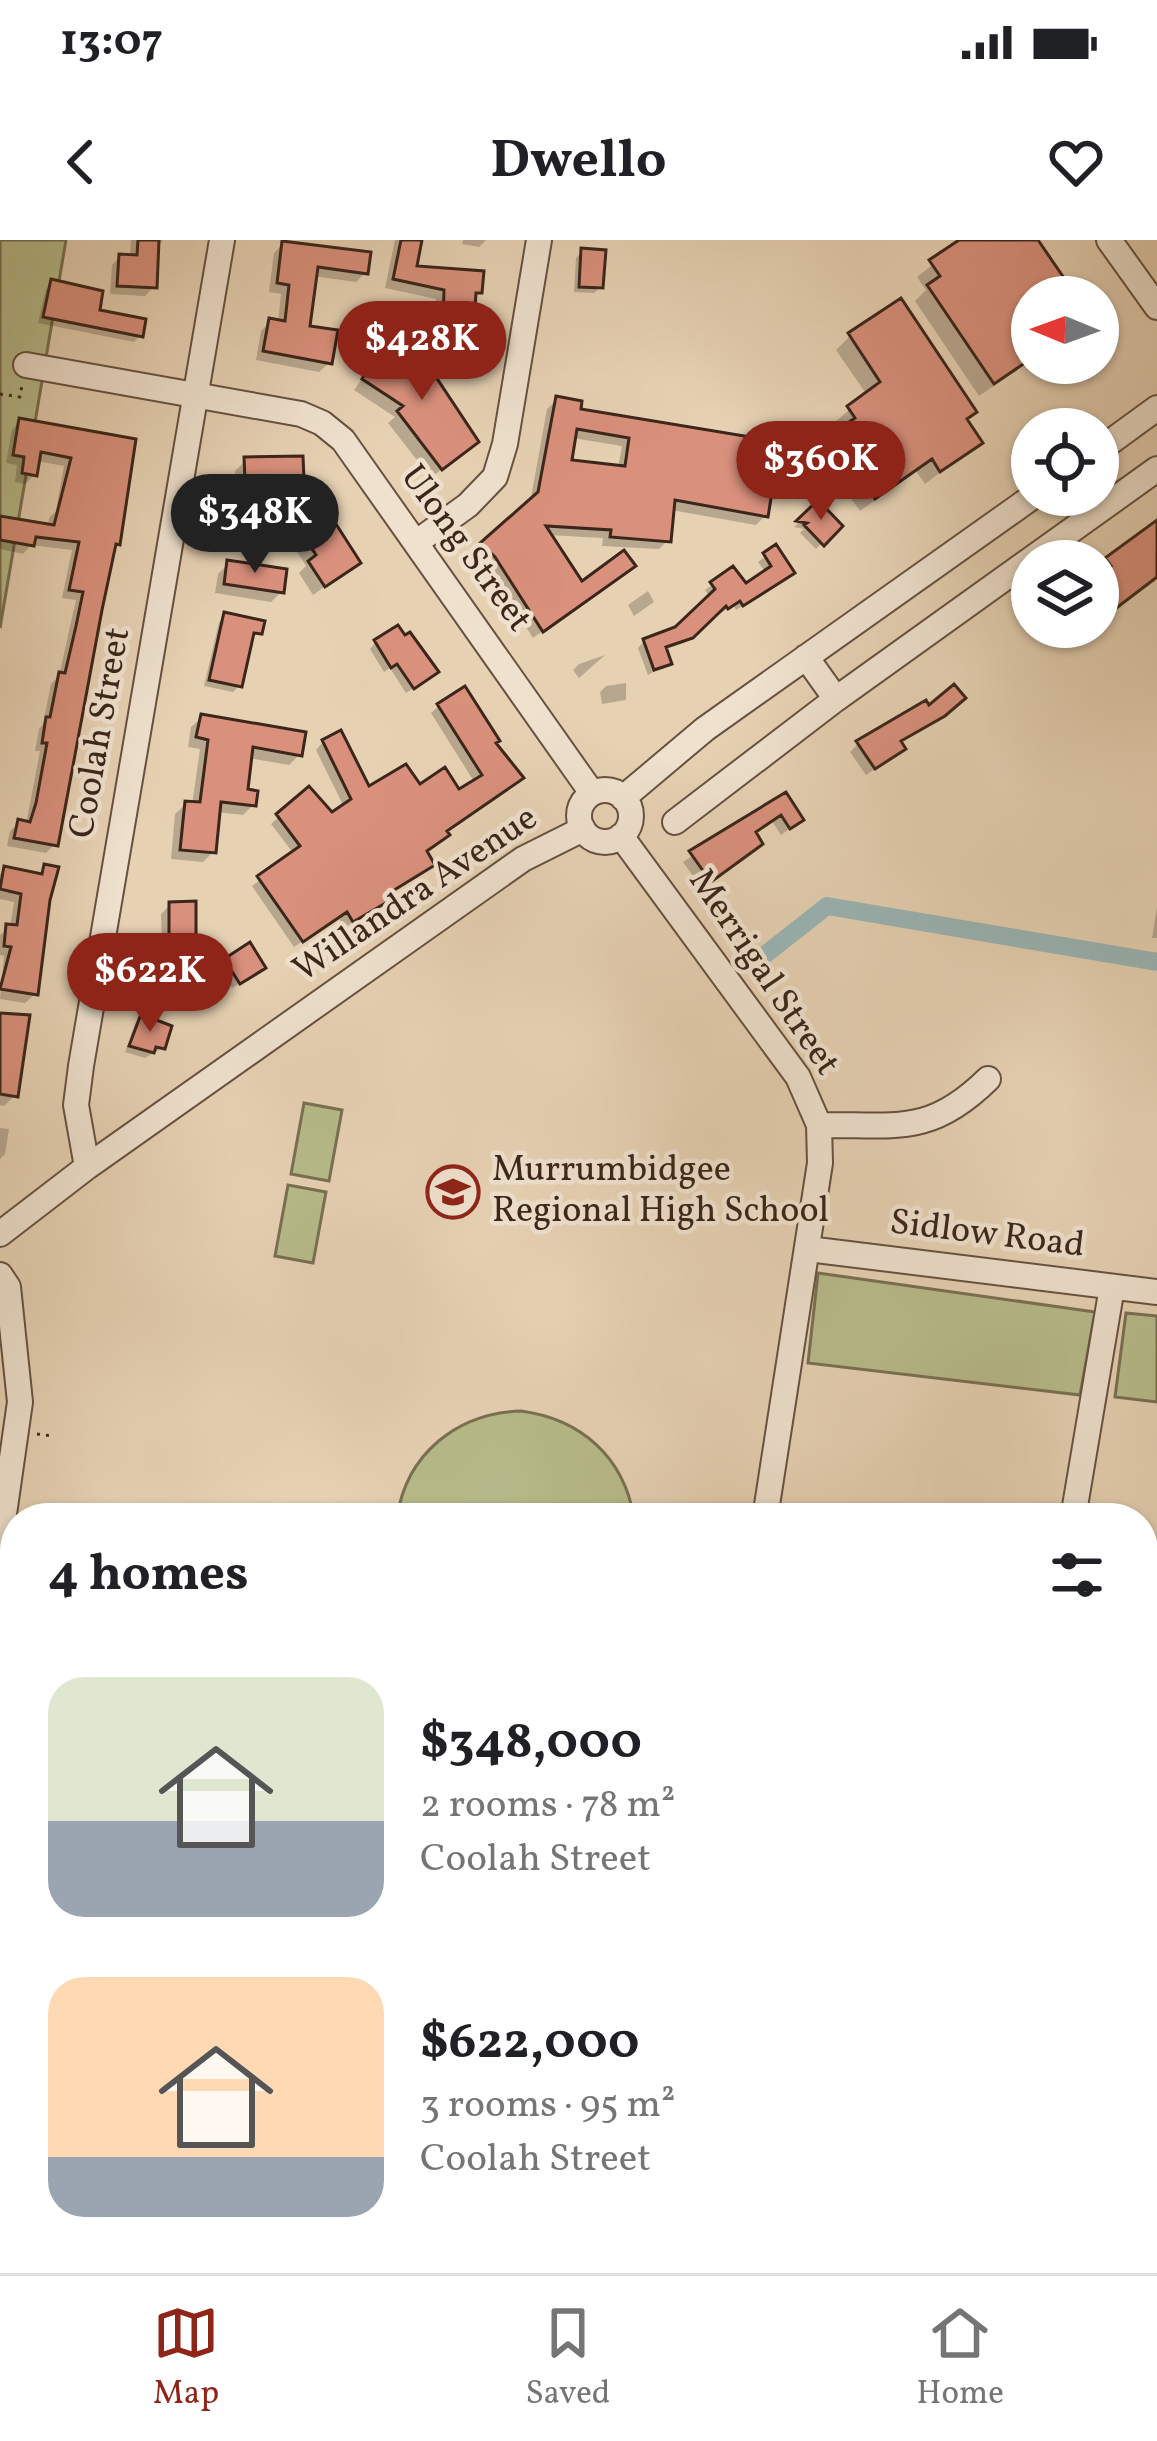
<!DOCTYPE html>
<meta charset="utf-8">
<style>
body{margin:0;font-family:Vollkorn,serif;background:#f2f2f2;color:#202124;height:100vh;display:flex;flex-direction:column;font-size:45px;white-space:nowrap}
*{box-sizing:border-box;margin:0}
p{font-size:39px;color:#757577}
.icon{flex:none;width:66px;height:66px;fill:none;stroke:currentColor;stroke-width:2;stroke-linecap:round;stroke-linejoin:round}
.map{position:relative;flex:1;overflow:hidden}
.side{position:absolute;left:0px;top:1263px;width:1158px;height:771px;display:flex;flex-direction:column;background:#fff;border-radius:48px 48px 0 0;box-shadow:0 3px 9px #0004}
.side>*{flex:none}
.needle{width:78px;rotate:271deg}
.buttons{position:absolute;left:1011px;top:36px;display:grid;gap:24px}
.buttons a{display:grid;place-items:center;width:108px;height:108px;border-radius:50%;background:#fff;box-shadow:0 3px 9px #0004;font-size:60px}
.price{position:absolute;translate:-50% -102px;padding:0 27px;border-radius:42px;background:#8f2418;color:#fff;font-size:39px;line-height:78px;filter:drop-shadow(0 3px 6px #0008)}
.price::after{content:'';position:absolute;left:50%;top:72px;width:36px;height:27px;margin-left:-18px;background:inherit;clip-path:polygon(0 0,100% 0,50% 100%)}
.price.active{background:#222;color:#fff}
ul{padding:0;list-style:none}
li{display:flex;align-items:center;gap:36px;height:300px;padding:0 48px}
li span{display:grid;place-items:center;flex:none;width:336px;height:240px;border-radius:36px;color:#555}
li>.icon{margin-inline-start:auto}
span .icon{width:144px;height:144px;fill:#fffc;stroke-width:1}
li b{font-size:51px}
h2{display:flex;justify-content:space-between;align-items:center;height:144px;padding:0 48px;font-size:51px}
.status{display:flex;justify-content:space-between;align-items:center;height:84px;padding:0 60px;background:#fff;direction:ltr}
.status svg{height:33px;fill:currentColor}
header{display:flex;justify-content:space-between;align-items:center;height:156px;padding:0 48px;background:#fff;font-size:54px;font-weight:700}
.menu{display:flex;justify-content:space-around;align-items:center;height:168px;border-top:3px solid #e0e0e0;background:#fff;font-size:33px;color:#757577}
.menu a{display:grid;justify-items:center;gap:6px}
.menu .active{color:#8f2418}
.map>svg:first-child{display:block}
.green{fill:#b7bb8b;stroke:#797052;stroke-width:3}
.shadow{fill:#0003;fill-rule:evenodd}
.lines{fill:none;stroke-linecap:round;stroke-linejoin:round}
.canal{stroke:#99b5b5;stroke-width:18}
.building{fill:#d9907c;stroke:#3b261a;stroke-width:3;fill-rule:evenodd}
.minor-casing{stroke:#665140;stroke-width:28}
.path{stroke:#3b261a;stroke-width:3;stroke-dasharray:3 6;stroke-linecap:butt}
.minor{stroke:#efe1ce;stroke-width:24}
.labels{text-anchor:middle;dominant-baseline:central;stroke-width:9;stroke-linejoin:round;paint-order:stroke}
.street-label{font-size:36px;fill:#3b261a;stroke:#efe1ce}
.poi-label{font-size:36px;fill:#3b261a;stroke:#efe1ce;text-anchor:start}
</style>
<div class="status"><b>13:07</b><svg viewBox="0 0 49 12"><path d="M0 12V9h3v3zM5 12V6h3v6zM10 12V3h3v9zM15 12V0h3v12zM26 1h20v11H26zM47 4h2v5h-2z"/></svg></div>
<header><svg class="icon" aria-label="back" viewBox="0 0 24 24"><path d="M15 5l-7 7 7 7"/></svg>Dwello<svg class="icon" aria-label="heart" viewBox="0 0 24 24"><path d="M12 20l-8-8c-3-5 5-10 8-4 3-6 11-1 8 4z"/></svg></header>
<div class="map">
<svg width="1157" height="2033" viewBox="0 0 1157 2033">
<rect width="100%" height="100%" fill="#e6d1b3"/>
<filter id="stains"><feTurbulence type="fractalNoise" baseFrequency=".00167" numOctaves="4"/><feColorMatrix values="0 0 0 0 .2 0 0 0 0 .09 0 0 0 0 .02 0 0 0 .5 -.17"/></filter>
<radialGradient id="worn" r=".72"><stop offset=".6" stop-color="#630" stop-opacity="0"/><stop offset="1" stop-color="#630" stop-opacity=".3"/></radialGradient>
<path class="green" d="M0 0H66L0 388Z
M304 863 342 870 329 941 291 934Z
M288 945 326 952 313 1023 275 1016Z
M818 1033 1095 1072 1080 1155 808 1123Z
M1126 1073 1157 1076V1162L1115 1157Z
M521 1171C581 1179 624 1217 634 1278H397C406 1214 457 1173 521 1171Z
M277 2019H403L400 2033H275Z"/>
<path class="shadow" d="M131 0H163L156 9 154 47 145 56 110 54 112 25 120 17H130Z
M395 0H419L413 28 479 52 473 58 471 82 462 92 434 91 436 59 385 48Z
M463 0H486L479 7 462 4Z
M964 0H1035L1073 57H1032V120L979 156 915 61 926 50 917 37Z
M283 4 366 32 356 42 313 36 307 88 329 123 319 132 256 120 261 91 270 82 278 83 281 54 269 52 274 13Z
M583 11 600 47 594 53 574 52 576 18Z
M52 43 96 72 140 95 134 102 38 83 46 49Z
M432 91 460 125 454 131 418 115 475 201 431 238 388 183 395 177 354 150 388 103 415 121Z
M850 96 964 181 979 203 925 244 916 231 860 271 818 212 841 192 835 182 867 155 836 110Z
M557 160 577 171 776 205 765 276 756 285 671 270 668 300 659 309 602 306 603 298 548 295 581 346 623 334 533 398 487 326 474 314 530 263 547 169ZM573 198 622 206 618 228 569 222Z
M20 181 132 201 117 303 112 308 55 604 46 613 7 606 10 591 19 583 25 584 28 574 40 511H35L39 489 43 484 51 444 59 436 76 360 62 358 72 310 31 305 23 314 0 309V279L48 287 49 278 56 271 64 226 37 221 34 235 25 244 15 242 17 225 6 223 12 190Z
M246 220 301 239 290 249 236 250 235 231Z
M241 262 310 271 306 308 336 288 357 323 313 355 299 333 306 326 288 297 255 293 244 308 226 305 231 273Z
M818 264 839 286 816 309 800 293 804 289 794 287Z
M1157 281 1098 381V325Z
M775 309 785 339 736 370 733 365 721 373 718 369 684 403 664 410 669 423 648 435 638 408 644 401 677 390 710 357 705 350 733 330 745 347 766 333 758 322Z
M229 323 281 352 271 362 215 353 218 334Z
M648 351 654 362 634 376 628 365Z
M225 376 259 393 250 398 239 446 233 452 204 446 219 382Z
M376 402 429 438 406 453 390 428 384 432 370 409Z
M605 415 579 438 573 430 579 424Z
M626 443V464V460L602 464 600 452 606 446Z
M439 466 493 504 520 537 445 592 424 612 432 625 383 656 386 660 378 668 345 687 338 677 294 707 252 646 294 614 271 584 308 550 331 576 344 567 316 510 323 502 367 551 419 548 458 553 475 543 431 473Z
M954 466 899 503 894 516 866 535 850 512 858 504 928 470Z
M202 477 299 515 289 525 249 518 244 552 253 565 243 575 217 572 213 612 203 622 171 619 175 574 186 564 192 565 200 509 188 507 191 487Z
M785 556 792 587 781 595 772 581 753 594 751 612 701 647 683 622Z
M45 627 47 659 35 754 25 763 0 759 4 716 0 715V695L10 688 14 662 0 659V634L5 629 36 636Z
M170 665 196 746 187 755 148 750 153 713 162 705 161 674Z
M1157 667V698H1152Z
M226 721 256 734 232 748 220 727Z
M0 776 15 855 4 866 0 865Z
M141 778 162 808 145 818 125 812 135 784Z
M0 888 9 889 5 914 0 919Z"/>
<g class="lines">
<path class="canal" d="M757 721 827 666 1157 722"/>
</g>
<path class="building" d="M138 0H159L157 48 117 46 119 14 137 15Z
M401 0H422L417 26 484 31 482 53H476L474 83 443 82 444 50 393 39Z
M959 0H1038L1077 57H1032V118L994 144 927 45 940 36 929 20Z
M282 1 371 12 368 34 318 27 310 86 338 90 332 124 263 111 269 78 285 81 289 45 277 43Z
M581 8 606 10 603 48 579 47Z
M51 39 103 51 100 70 146 79 143 97 43 77Z
M901 58 977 172 967 179 983 203 940 232 932 219 875 259 830 195 855 178 847 166 880 142 848 93Z
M431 87 472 105 462 126 422 108Z
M388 99 418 119 420 113 479 202 442 230 397 171 403 166 362 139 368 129 375 130 378 113Z
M556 156 582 161 581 169 780 202 768 277 675 260 671 302 610 297 611 290 546 286 582 341 624 310 636 326 543 392 495 317 480 303 538 252ZM577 189 629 198 625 226 572 220Z
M19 178 136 199 120 305 116 304 102 370 58 606 14 598 18 579 30 582 36 563 47 503H42L46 477H50L59 432 65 433 76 386 83 352 69 350 79 302 36 297 34 306 0 300V276L54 285 71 218 41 212 37 236 22 233 24 217 13 215Z
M303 216 304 240 245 241 244 217Z
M240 259 313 269 309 302 336 284 361 323 325 347 308 321 316 315 298 288 259 283 257 299 235 296Z
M818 260 843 286 824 306 804 285 807 283 796 281Z
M1157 280V337L1098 382V336L1111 326 1105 318Z
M776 304 795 333 743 366 740 361 728 369 726 366 693 398 666 407 672 424 654 430 643 399 675 387 715 349 710 342 733 326 746 343 771 326 763 313Z
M227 320 287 329 284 353 224 344Z
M224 372 265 381 262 394 254 393 242 447 209 440Z
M398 385 405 395 410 392 439 432 414 449 397 424 391 428 374 400Z
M954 444 966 458 945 476 901 501 906 509 875 529 856 501 926 460 929 465Z
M465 446 500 501 496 503 524 538 447 591 450 595 427 611 435 625 386 655 389 661 353 682 347 672 303 702 257 636 300 606 276 574 309 546 332 572 351 559 322 500 341 490 369 546 406 524 420 544 445 527 459 549 482 535 437 464Z
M201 474 306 492 302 516 253 507 248 549 258 551 256 566 221 562 216 613 180 610 185 561 200 562 208 500 196 497Z
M786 552 804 580 790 589 781 575 756 592 763 604 711 642 689 611Z
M44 624 59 627 50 660 38 755 0 749 11 707 4 706 6 684 17 685 21 654 0 649 4 626 42 634Z
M196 661V706L204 707 198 747 156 742 161 701 169 702V662Z
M250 702 266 728 240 744 224 719Z
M0 773 30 775 18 857 0 854Z
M141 774 172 786 165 809 156 807 154 813 129 806Z"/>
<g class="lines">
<g class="minor-casing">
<path id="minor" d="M1109 0 1157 67
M26 125 301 174 322 183 343 200 592 553
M1098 211 1157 168
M417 302 468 265 495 237 505 204 539 0
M806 417 836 459
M579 576a26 26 0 1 1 52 0a26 26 0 1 1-52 0Z
M623 558 705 489 1035 255
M675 582 836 459 1157 229
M621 596 798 837 819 885 820 923 765 1278
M819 885C895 884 929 897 988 839
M87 927 76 865 81 826 222 0
M0 994 87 927 523 619 583 589
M808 1009 1157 1052
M0 1035 8 1047 20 1162 0 1302
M1073 1278 1112 1047
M634 2033 637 2019
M944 2033 947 2019"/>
</g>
<path class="path" d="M0 154 20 157 22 145
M37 1194 53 1196"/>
<use href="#minor" class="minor"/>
</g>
<defs>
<g id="school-ring" transform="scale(2.7)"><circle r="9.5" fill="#efe1ce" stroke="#8f2418" stroke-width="1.5"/><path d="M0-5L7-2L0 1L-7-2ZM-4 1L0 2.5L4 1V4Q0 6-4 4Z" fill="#8f2418"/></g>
</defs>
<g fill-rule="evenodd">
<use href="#school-ring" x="453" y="952"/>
</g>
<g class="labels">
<g class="street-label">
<text transform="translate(465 309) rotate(54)">Ulong Street</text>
<text transform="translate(101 493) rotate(-80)">Coolah Street</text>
<text transform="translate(416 655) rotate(-34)">Willandra Avenue</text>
<text transform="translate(763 733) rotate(56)">Merrigal Street</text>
<text transform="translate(987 995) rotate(7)">Sidlow Road</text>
</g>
<g class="poi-label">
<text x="492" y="931">Murrumbidgee<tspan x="492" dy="41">Regional High School</tspan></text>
</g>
</g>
<rect width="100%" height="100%" filter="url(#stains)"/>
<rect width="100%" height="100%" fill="url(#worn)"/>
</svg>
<div class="buttons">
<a><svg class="needle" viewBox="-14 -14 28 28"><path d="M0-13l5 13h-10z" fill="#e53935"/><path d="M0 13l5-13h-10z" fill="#757577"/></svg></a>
<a><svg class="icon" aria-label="locate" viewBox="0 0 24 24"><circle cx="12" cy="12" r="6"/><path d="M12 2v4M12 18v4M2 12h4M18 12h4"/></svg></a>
<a><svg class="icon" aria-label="layers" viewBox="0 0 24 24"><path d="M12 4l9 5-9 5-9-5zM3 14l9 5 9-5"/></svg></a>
</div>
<b class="price" style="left:422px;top:163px">$428K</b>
<b class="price" style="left:821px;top:283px">$360K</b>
<b class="price active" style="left:255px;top:336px">$348K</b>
<b class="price" style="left:150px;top:795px">$622K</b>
<section class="side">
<h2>4 homes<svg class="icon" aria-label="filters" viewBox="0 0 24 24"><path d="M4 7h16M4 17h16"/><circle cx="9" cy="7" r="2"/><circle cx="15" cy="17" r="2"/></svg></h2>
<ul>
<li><span style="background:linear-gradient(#dfe7d0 60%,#9aa5b1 0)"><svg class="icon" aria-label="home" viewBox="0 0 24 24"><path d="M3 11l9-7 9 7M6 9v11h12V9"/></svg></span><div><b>$348,000</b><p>2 rooms · 78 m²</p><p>Coolah Street</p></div></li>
<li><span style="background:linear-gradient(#ffd9b3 75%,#9aa5b1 0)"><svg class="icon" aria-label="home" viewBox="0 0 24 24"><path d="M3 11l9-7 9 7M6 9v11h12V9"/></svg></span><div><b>$622,000</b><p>3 rooms · 95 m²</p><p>Coolah Street</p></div></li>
</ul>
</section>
</div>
<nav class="menu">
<a class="active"><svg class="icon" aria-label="map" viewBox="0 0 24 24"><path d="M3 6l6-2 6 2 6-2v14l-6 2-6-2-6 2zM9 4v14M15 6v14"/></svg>Map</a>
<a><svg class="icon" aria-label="saved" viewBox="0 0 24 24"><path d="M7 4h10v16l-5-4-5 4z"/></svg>Saved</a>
<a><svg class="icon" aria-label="home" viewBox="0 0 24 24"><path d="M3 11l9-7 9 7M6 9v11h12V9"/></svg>Home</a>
</nav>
